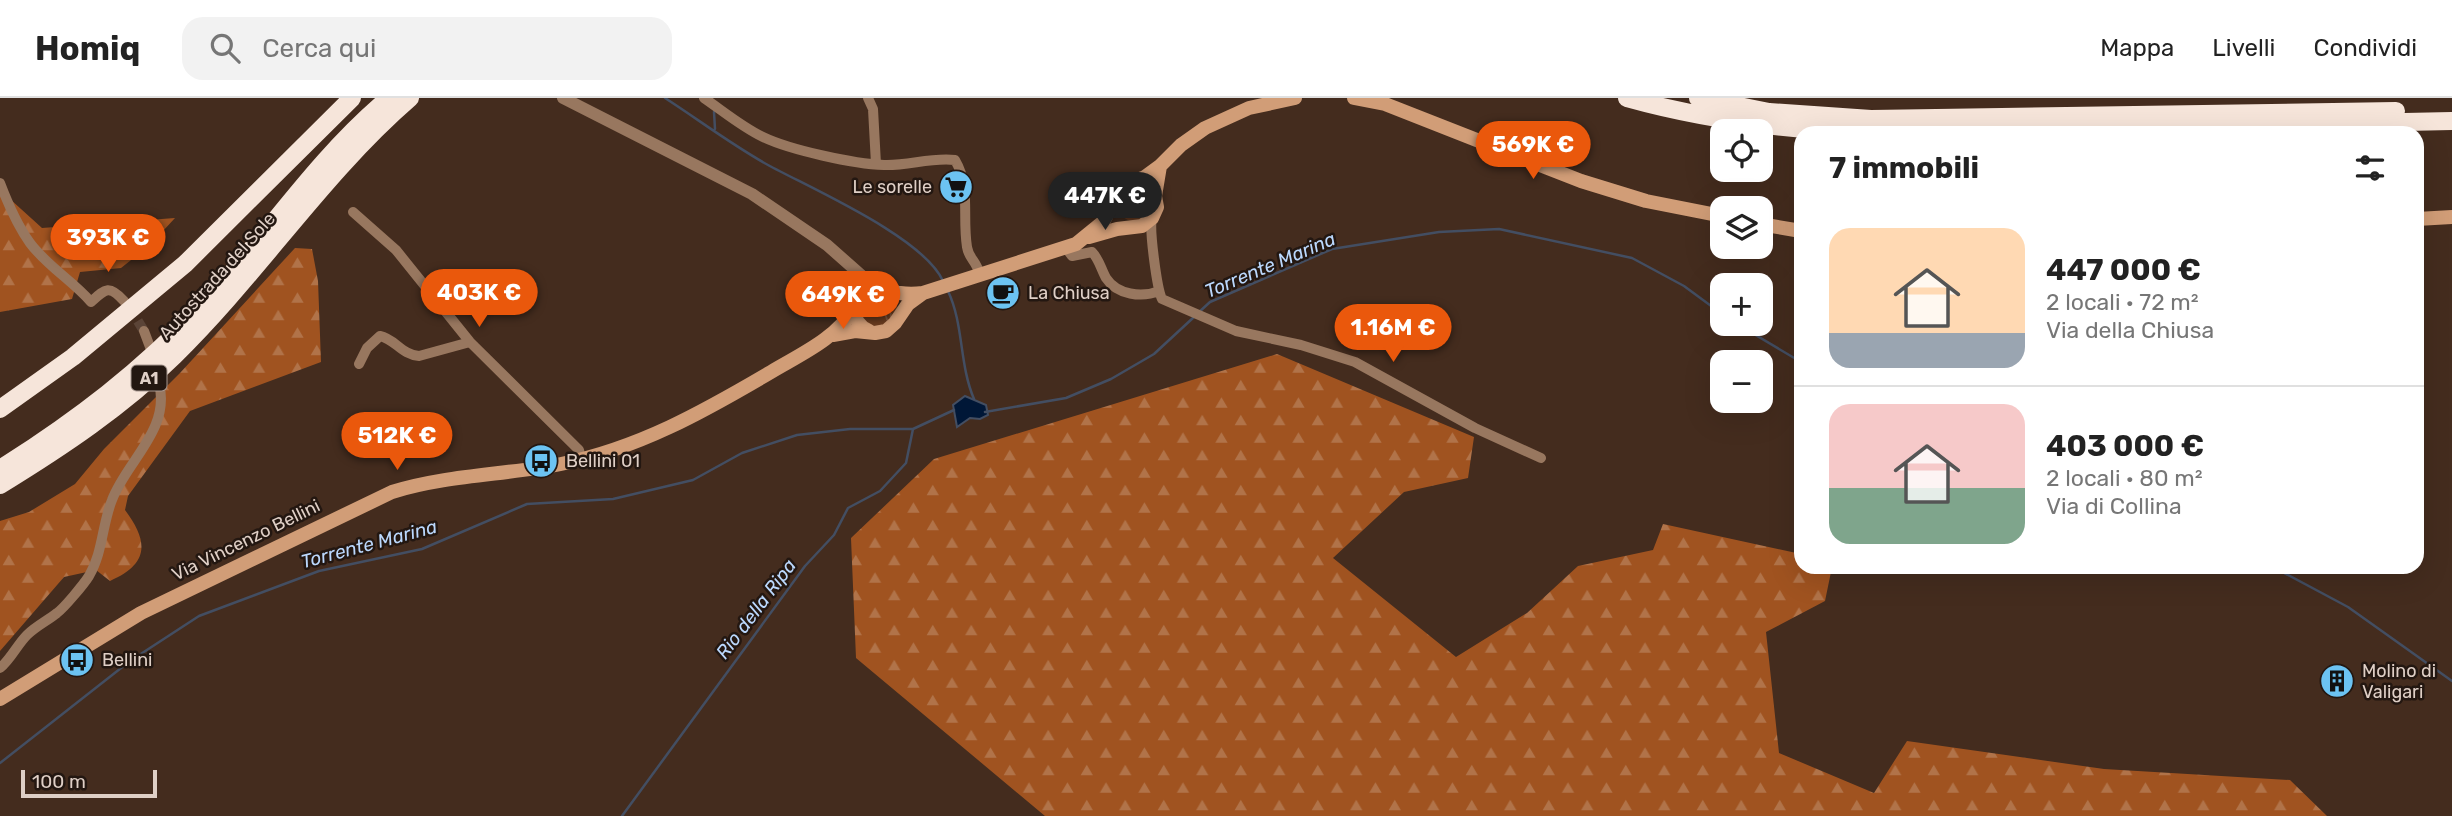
<!DOCTYPE html>
<html lang="it">
<meta charset="utf-8">
<style>
body{margin:0;font-family:Rubik,sans-serif;background:#f2f2f2;color:#222;height:100vh;display:flex;flex-direction:column;font-size:26px;white-space:nowrap}
*{box-sizing:border-box;margin:0}
p{font-size:23px;color:#767676}
.icon{flex:none;width:38px;height:38px;fill:none;stroke:currentColor;stroke-width:2;stroke-linecap:round;stroke-linejoin:round}
.map{position:relative;flex:1;overflow:hidden}
.panel{position:absolute;left:1794px;top:28px;width:630px;height:448px;display:flex;flex-direction:column;background:#fff;border-radius:21px;box-shadow:0 7px 28px #0002}
.panel>*{flex:none}
.buttons{position:absolute;left:1710px;top:21px;display:grid;gap:14px}
.buttons a{display:grid;place-items:center;width:63px;height:63px;border-radius:14px;background:#fff;box-shadow:0 7px 28px #0002;font-size:35px}
.scale{position:absolute;left:21px;bottom:18px;width:136px;box-sizing:border-box;padding-left:7px;border:4px solid #dfcfc6;border-top:0;font-size:19px;line-height:24px;white-space:nowrap;color:#dfcfc6;-webkit-text-stroke:5px #231711;paint-order:stroke}
.price{position:absolute;translate:-50% -60px;padding:0 16px;border-radius:24px;background:#ea580c;color:#fff;font-size:23px;line-height:46px;filter:drop-shadow(0 2px 4px #0008)}
.price::after{content:'';position:absolute;left:50%;top:42px;width:21px;height:16px;margin-left:-10px;background:inherit;clip-path:polygon(0 0,100% 0,50% 100%)}
.price.active{background:#222;color:#fff}
ul{padding:0;list-style:none}
li{display:flex;align-items:center;gap:21px;height:175px;padding:0 35px}
li+li{border-top:2px solid #e0e0e0}
li span{display:grid;place-items:center;flex:none;width:196px;height:140px;border-radius:21px;color:#555}
li>.icon{margin-inline-start:auto}
span .icon{width:84px;height:84px;fill:#fffc;stroke-width:1}
li b{font-size:30px}
h2{display:flex;justify-content:space-between;align-items:center;height:84px;padding:0 35px;font-size:30px}
header{display:flex;align-items:center;gap:42px;box-sizing:border-box;height:98px;padding:0 35px;background:#fff;border-bottom:2px solid #e0e0e0}
header strong{font-size:33px}
nav{display:flex;gap:38px;margin-inline-start:auto;font-size:24px}
.search{width:490px;height:63px;background:#f2f2f2;display:flex;align-items:center;gap:18px;box-sizing:border-box;padding:0 24px;border-radius:21px;color:#767676;font-size:26px}
.map>svg:first-child{display:block}
.grass{fill:url(#grass-tufts)}
.forest{fill:url(#forest-firs)}
.water{fill:#001737;stroke:#434e62;stroke-width:2}
.lines{fill:none;stroke-linecap:round;stroke-linejoin:round}
.stream{stroke:#434e62;stroke-width:2.5}
.minor-tunnel{stroke:#5b4437;stroke-width:10;stroke-dasharray:10 5;stroke-linecap:butt}
.minor{stroke:#98775f;stroke-width:10}
.tertiary{stroke:#98775f;stroke-width:12}
.secondary{stroke:#d19d77;stroke-width:14}
.motorway{stroke:#f6e5da;stroke-width:18}
.labels{text-anchor:middle;dominant-baseline:central;stroke-width:5;stroke-linejoin:round;paint-order:stroke}
.shield{fill:#231711;stroke:#a79890;stroke-width:2}
.shield-label{font-size:16px;font-weight:bold;fill:#dfcfc6}
.poi-label{font-size:18px;fill:#dfcfc6;stroke:#231711;text-anchor:start}
.street-label{font-size:18px;fill:#dfcfc6;stroke:#231711}
.water-label{font-size:19px;font-style:italic;fill:#bbd8fd;stroke:#231711}
</style>
<header>
<strong>Homiq</strong>
<div class="search"><svg class="icon" aria-label="search" viewBox="0 0 24 24"><circle cx="10" cy="10" r="6"/><path d="M15 15l6 6"/></svg>Cerca qui</div>
<nav><a>Mappa</a><a>Livelli</a><a>Condividi</a></nav>
</header>
<div class="map">
<svg width="2452" height="718" viewBox="0 0 2452 718">
<defs>
<pattern id="grass-tufts" width="24" height="20" patternUnits="userSpaceOnUse" patternTransform="scale(1.75)"><rect width="24" height="20" fill="#6b3c1f"/><path d="M3 7l-1-3M5 7V3M7 7l1-3M15 17l-1-3M17 17v-4M19 17l1-3" fill="none" stroke="#80573e"/></pattern>
<pattern id="forest-firs" width="22" height="20" patternUnits="userSpaceOnUse" patternTransform="scale(1.75)"><rect width="22" height="20" fill="#a05320"/><path d="M5 1l3.5 6h-7zM16 11l3.5 6h-7z" fill="#b17349"/></pattern>
</defs>
<rect width="100%" height="100%" fill="#442c1e"/>
<path class="grass" d="M1117 106a17 17 0 1 1 34 0a17 17 0 1 1-34 0Z
M873 190 894 198 899 214 875 235 854 210Z"/>
<path class="forest" d="M0 92 42 130 175 120 150 147 121 170 80 174 72 201 0 214Z
M295 150 312 151 318 183 321 264 190 313 128 398 125 412C149 444 149 466 110 483L96 472 64 479 0 553V423L29 414 75 386 104 351 180 275Z
M1277 256 1474 339 1468 380 1404 394 1333 460 1456 559 1527 515 1578 468 1653 452 1663 426 1801 456V469H1832L1825 503 1766 534 1779 655 1874 695 1907 643 2104 671 2290 682 2327 718H1045L856 560 851 440 934 361Z"/>
<path class="water" d="M965 298 986 307 988 317 980 321 970 320 957 329 953 307Z"/>
<g class="lines">
<path class="stream" d="M665 0C699 22 732 47 768 67 812 91 923 139 943 183
M714 14 715 31
M948 193C964 227 959 266 974 301
M1198 215 1210 204 1332 151 1439 134 1499 131 1632 160 1684 188 1722 216
M1737 226 1801 264
M985 314 1066 300 1111 281 1154 256 1194 219
M2273 469 2348 509 2452 583
M0 665 130 563 199 518 319 473 422 451 527 406 613 401 693 382 742 355 797 337 850 331H913L954 312
M622 718 805 468 834 437 848 410 880 393 906 365 913 331"/>
<path class="minor-tunnel" d="M130 210 144 233"/>
<path class="minor" d="M704 0C723 13 742 29 763 39 790 52 854 66 884 67 908 68 931 59 955 62 971 89 962 118 967 149 969 162 977 162 980 178
M868 0 873 11 876 66
M0 85C8 106 17 127 30 145 47 168 73 183 91 204 105 191 109 186 124 203
M353 114 396 152 470 244 579 352 581 361
M1152 120C1149 131 1157 191 1162 201L1236 233 1301 247 1355 264 1475 330 1541 360
M1066 150 1072 158 1092 154C1099 161 1101 171 1106 180 1117 197 1142 200 1159 193
M144 233 150 249
M359 266 367 250 380 238C395 241 402 257 419 258L470 244
M0 570C11 561 17 547 27 537 36 528 47 523 57 515 64 510 84 486 89 478 103 454 102 427 112 402 126 364 171 331 159 286"/>
<path class="tertiary" d="M563 0 752 96 827 147 870 185 879 190"/>
<path class="secondary" d="M1354 0 1385 6 1581 83 1646 103 1722 118
M2417 121 2452 119
M1760 126 1801 133
M1089 139 1117 131 1142 128 1152 120 1157 109 1155 98 1160 68
M869 233C860 229 854 221 854 211 856 181 883 193 900 195 907 196 915 196 923 195L1076 146 1103 124 1111 109 1112 97 1120 88 1145 79 1160 68 1181 47 1205 30 1249 10 1295 0
M833 237 855 233 875 235 886 233 895 225 908 206 923 195
M0 601 141 515 392 394C447 377 505 377 561 366 639 350 703 314 771 274 801 256 836 241 854 210"/>
<path class="motorway" d="M1627 0C1706 22 1788 32 1868 35L2452 23
M1698 0 1769 14 1871 21 2396 13
M0 311 73 259 185 166 352 0
M0 371C76 323 142 273 204 207 266 139 318 59 389 0
M0 387C62 349 122 309 174 258 258 176 322 76 410 0"/>
</g>
<defs>
<g id="supermarket-disc" transform="scale(1.75)"><circle r="9.5" fill="#6cc3f2" stroke="#231711"/><path d="M-6-5.5h2.5l.6 2H6L4.5 2H-2.5L-4.4-4H-6ZM-1.5 3.2a1.3 1.3 0 1 0 .1 0ZM3 3.2a1.3 1.3 0 1 0 .1 0Z" fill="#111"/></g>
<g id="cafe-disc" transform="scale(1.75)"><circle r="9.5" fill="#6cc3f2" stroke="#231711"/><path d="M-5.5-4.5H6V0H3Q3 3.5 0 3.5H-2.5Q-5.5 3.5-5.5 0ZM3-3.2v2h1.7v-2ZM-6 4.5H4V6H-6Z" fill="#111"/></g>
<g id="bus-disc" transform="scale(1.75)"><circle r="9.5" fill="#6cc3f2" stroke="#231711"/><path d="M-5-6H5V4H4V6H2V4H-2V6H-4V4H-5ZM-3.5-4V0h7V-4ZM-3.5 1.2v1.5H-2V1.2ZM2 1.2v1.5H3.5V1.2Z" fill="#111"/></g>
<g id="building-disc" transform="scale(1.75)"><circle r="9.5" fill="#6cc3f2" stroke="#231711"/><path d="M-4-6H4V6H1V3H-1V6H-4ZM-2.5-4.3h1.7v1.8h-1.7ZM.8-4.3h1.7v1.8H.8ZM-2.5-1h1.7V.8h-1.7ZM.8-1h1.7V.8H.8Z" fill="#111"/></g>
</defs>
<g fill-rule="evenodd">
<use href="#supermarket-disc" x="956" y="89"/>
<use href="#cafe-disc" x="1003" y="195"/>
<use href="#bus-disc" x="541" y="363"/>
<use href="#bus-disc" x="77" y="562"/>
<use href="#building-disc" x="2337" y="583"/>
</g>
<g class="labels">
<rect class="shield" x="131.5" y="267.5" width="35" height="25" rx="5"/>
<g class="shield-label">
<text x="149" y="280">A1</text>
</g>
<g class="poi-label">
<text x="932" y="89" text-anchor="end">Le sorelle</text>
<text x="1028" y="195">La Chiusa</text>
<text x="566" y="363">Bellini 01</text>
<text x="102" y="562">Bellini</text>
<text x="2362" y="573">Molino di<tspan x="2362" dy="21">Valigari</tspan></text>
</g>
<g class="street-label">
<text transform="translate(217 178) rotate(-48)">Autostrada del Sole</text>
<text transform="translate(246 442) rotate(-26)">Via Vincenzo Bellini</text>
</g>
<g class="water-label">
<text transform="translate(1270 167) rotate(-23)">Torrente Marina</text>
<text transform="translate(369 446) rotate(-15)">Torrente Marina</text>
<text transform="translate(756 511) rotate(-53)">Rio della Ripa</text>
</g>
</g>
</svg>
<div class="buttons">
<a><svg class="icon" aria-label="locate" viewBox="0 0 24 24"><circle cx="12" cy="12" r="6"/><path d="M12 2v4M12 18v4M2 12h4M18 12h4"/></svg></a>
<a><svg class="icon" aria-label="layers" viewBox="0 0 24 24"><path d="M12 4l9 5-9 5-9-5zM3 14l9 5 9-5"/></svg></a>
<a>+</a>
<a>−</a>
</div>
<div class="scale">100 m</div>
<b class="price" style="left:1533px;top:83px">569K €</b>
<b class="price active" style="left:1105px;top:134px">447K €</b>
<b class="price" style="left:108px;top:176px">393K €</b>
<b class="price" style="left:479px;top:231px">403K €</b>
<b class="price" style="left:843px;top:233px">649K €</b>
<b class="price" style="left:1393px;top:266px">1.16M €</b>
<b class="price" style="left:397px;top:374px">512K €</b>
<section class="panel">
<h2>7 immobili<svg class="icon" aria-label="filters" viewBox="0 0 24 24"><path d="M4 7h16M4 17h16"/><circle cx="9" cy="7" r="2"/><circle cx="15" cy="17" r="2"/></svg></h2>
<ul>
<li><span style="background:linear-gradient(#ffd9b3 75%,#9aa5b1 0)"><svg class="icon" aria-label="home" viewBox="0 0 24 24"><path d="M3 11l9-7 9 7M6 9v11h12V9"/></svg></span><div><b>447 000 €</b><p>2 locali · 72 m²</p><p>Via della Chiusa</p></div></li>
<li><span style="background:linear-gradient(#f6c9c9 60%,#7fa58c 0)"><svg class="icon" aria-label="home" viewBox="0 0 24 24"><path d="M3 11l9-7 9 7M6 9v11h12V9"/></svg></span><div><b>403 000 €</b><p>2 locali · 80 m²</p><p>Via di Collina</p></div></li>
</ul>
</section>
</div>
